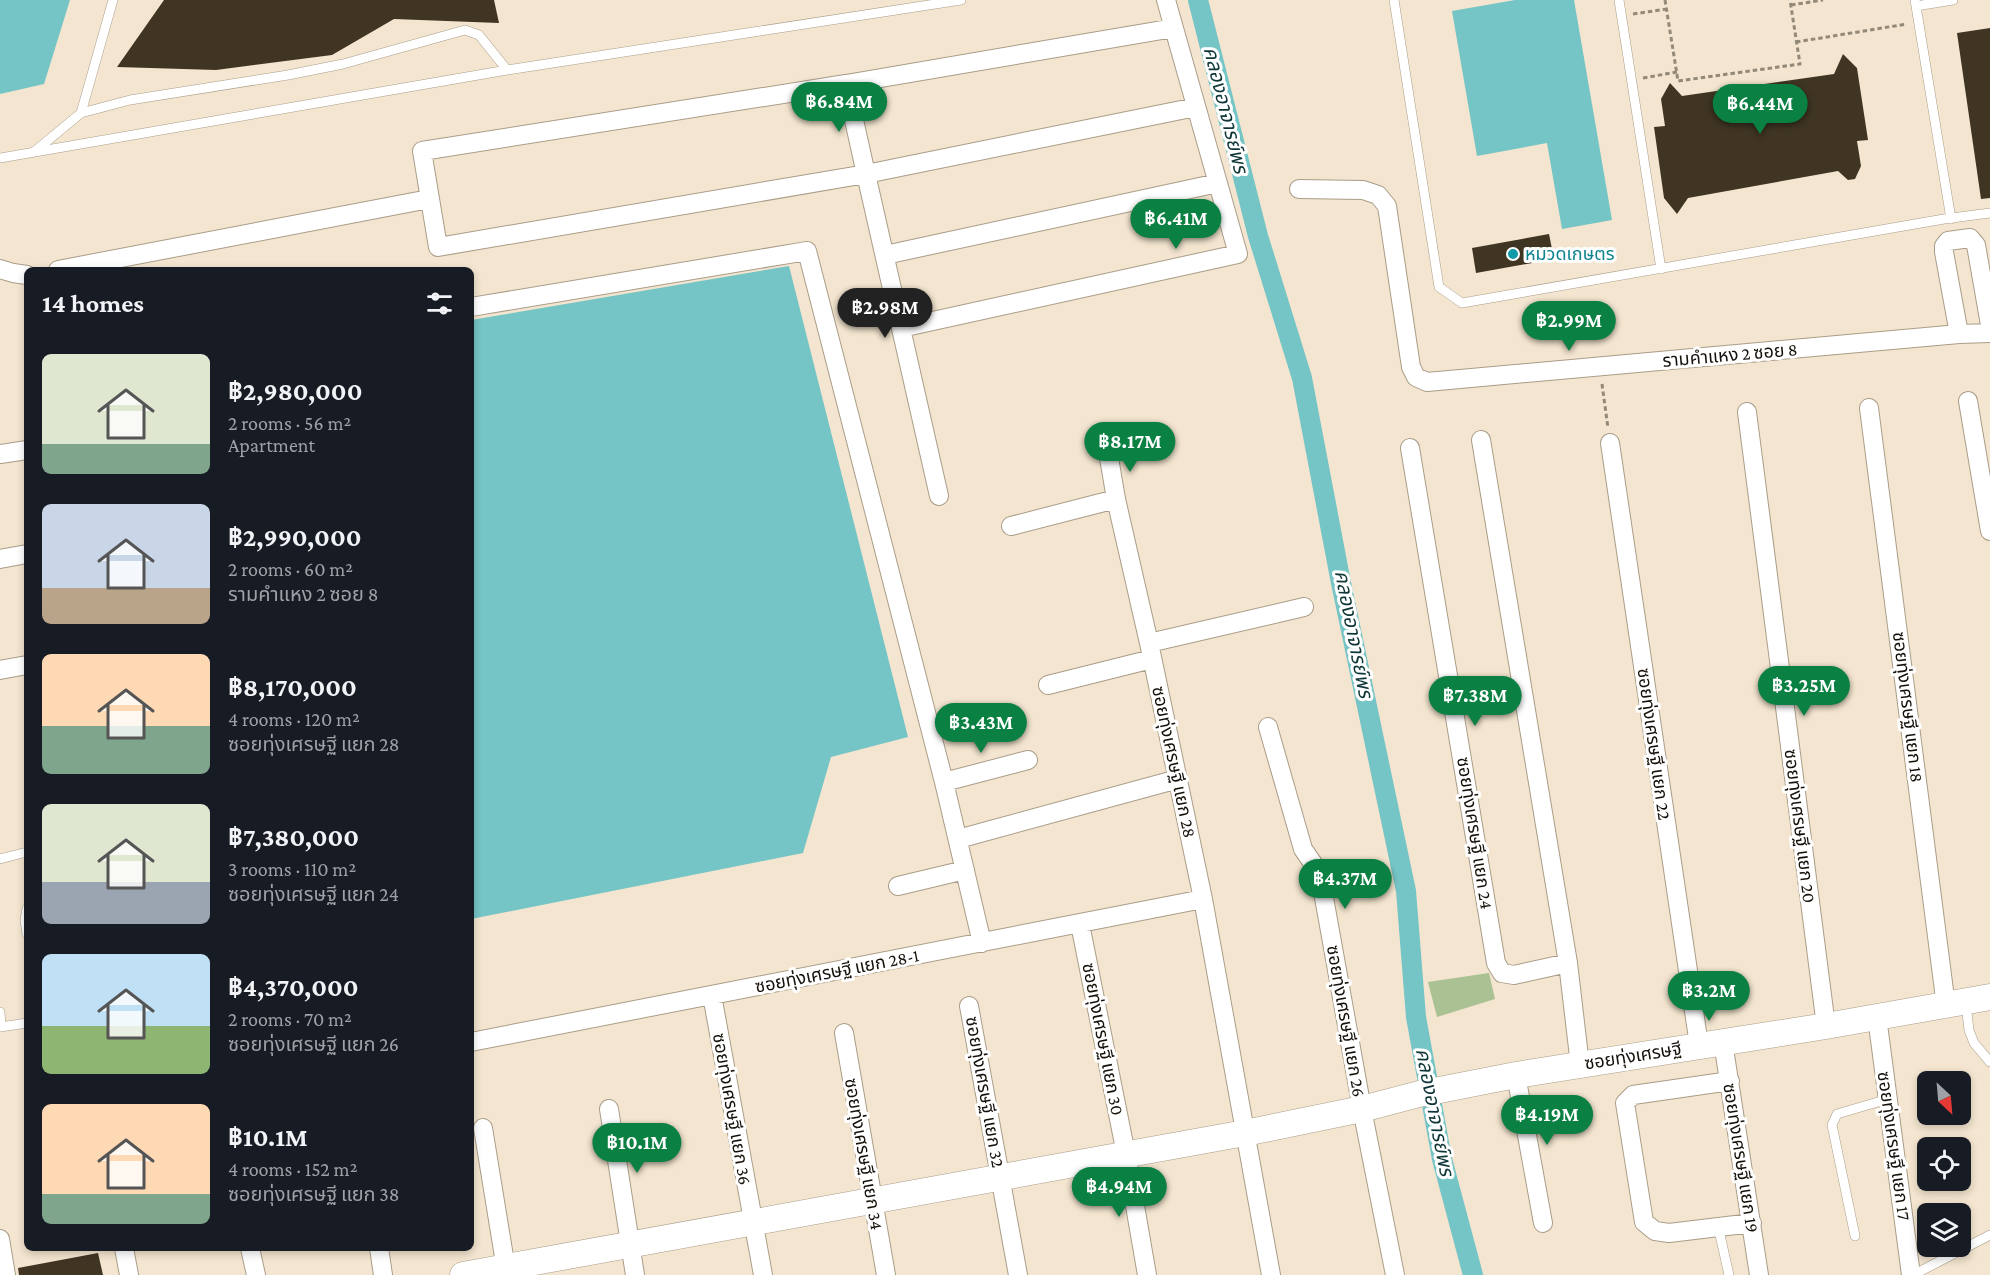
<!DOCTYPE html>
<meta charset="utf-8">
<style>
body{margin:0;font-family:"Crimson Pro","Noto Sans Thai",serif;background:#20242c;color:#f1f3f6;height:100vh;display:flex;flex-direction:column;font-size:22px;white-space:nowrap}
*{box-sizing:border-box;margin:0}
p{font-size:20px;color:#9ea1a6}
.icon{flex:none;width:33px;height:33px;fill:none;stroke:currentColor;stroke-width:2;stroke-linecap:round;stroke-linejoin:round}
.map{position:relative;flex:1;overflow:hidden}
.panel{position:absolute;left:24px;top:267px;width:450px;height:984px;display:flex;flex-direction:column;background:#171b24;border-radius:9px;box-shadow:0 3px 9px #0003}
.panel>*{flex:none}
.needle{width:39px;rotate:154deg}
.controls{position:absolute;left:1917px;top:1071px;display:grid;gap:12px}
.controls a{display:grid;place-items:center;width:54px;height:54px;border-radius:9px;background:#171b24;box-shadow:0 3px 9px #0003;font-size:30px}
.price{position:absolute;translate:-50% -51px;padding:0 14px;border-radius:21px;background:#0b8043;color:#fff;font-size:20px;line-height:39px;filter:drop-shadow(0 2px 3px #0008)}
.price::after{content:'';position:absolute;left:50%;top:36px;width:18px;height:14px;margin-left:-9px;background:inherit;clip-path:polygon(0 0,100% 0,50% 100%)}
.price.current{background:#222;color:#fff}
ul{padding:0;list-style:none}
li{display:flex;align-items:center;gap:18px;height:150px;padding:0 18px}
li span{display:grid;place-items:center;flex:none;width:168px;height:120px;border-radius:9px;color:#555}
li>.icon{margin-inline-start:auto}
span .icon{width:72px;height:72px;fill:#fffc;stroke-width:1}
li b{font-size:26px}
h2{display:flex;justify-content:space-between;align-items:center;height:72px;padding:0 18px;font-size:26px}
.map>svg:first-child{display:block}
.green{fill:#aac193}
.water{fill:#75c4c6}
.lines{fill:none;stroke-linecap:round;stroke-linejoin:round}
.canal{stroke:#75c4c6;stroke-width:20}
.building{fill:#403523}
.service-casing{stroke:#aa9d88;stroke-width:10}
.minor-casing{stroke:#aa9d88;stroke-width:20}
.secondary-casing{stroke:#aa9d88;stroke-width:27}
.path{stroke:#938979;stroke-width:3;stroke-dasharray:4.5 3;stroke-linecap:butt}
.service{stroke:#fff;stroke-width:9}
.minor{stroke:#fff;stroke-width:18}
.secondary{stroke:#fff;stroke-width:26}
.culture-dot{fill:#0f9aa8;stroke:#fff;stroke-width:2}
.labels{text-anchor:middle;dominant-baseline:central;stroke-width:6;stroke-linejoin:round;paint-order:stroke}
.culture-label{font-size:18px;fill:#0d838f;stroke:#fff;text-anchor:start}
.street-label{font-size:18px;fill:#151009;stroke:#fff}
.water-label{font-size:20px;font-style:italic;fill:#0f3637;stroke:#fff}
</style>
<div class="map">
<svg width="1990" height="1275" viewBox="0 0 1990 1275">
<rect width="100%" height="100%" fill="#f3e5cf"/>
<path class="green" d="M1489 973 1495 999 1437 1017 1428 982Z"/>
<path class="water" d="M0 0H70L44 84 0 94Z
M1515 0H1574L1612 220 1562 229 1547 143 1477 156 1452 11Z
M789 266 908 737 831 757 803 853 471 919V320Z"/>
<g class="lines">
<path class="canal" d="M1198 0 1258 236 1302 378 1341 583 1406 891 1416 1017 1442 1159 1473 1275"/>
</g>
<path class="building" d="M164 0H494L499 23 394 19 332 55 216 70 117 67Z
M1990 28V198L1981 199 1957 33Z
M1843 54 1857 68 1868 140 1857 141 1861 166 1855 179 1848 180 1838 171 1688 198 1677 214 1664 198 1654 127 1665 126 1661 99 1670 83 1682 96 1834 74Z
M1549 234 1554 259 1476 273 1472 248Z
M98 1253 103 1275H19L18 1268Z"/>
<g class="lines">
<g class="service-casing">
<path id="service" d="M1394 0 1439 287 1462 303 1944 219 1990 213
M1619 0 1661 269
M1915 0 1951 219
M1916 6 1953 0
M81 113 113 0
M35 151 81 113 130 100 288 75 343 64 465 30 479 35 507 70
M0 158 507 70 961 0
M0 859 27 852
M27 908 25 920 27 934
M1966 1004 1969 1030 1974 1043 1990 1062
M0 1012 1 1026
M0 1027 27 1023
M1718 1226 1729 1275
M1855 1236 1832 1125 1837 1114 1888 1099
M1913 1275 1990 1235"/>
</g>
<g class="minor-casing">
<path id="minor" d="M846 84 866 174 438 247 422 151Z
M846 84 1174 28
M1299 189 1363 190 1378 195 1387 206 1411 367 1416 377 1427 382 1959 334 1990 333
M885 255 1218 183
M0 269 13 273 27 275
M58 270 429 199
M471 307 807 251 944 782 982 943
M901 328 1238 254 1166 0
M1959 334 1944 252V246L1948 241 1970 238 1976 245 1990 325
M1968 401 1990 531
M1869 408 1946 1006
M1747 412 1826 1026
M1481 440 1568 963 1580 1065
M1610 443 1699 1045
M1410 448 1496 963 1502 973 1514 975 1568 963
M1108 452 1116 499
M0 454 27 450
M939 496 866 174 1196 107
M1011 526 1116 499 1149 643 1203 899 1271 1275
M0 559 27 554
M1149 643 1304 607
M0 670 27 665
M1048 685 1152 659
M1268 727 1303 849 1316 868 1321 881 1362 1109 1395 1275
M944 782 1028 760
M958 839 1178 779
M898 886 965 870
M1080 924 1126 1154 1147 1275
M712 995 763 1275
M969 1006 1018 1275
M1877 1017 1911 1275
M844 1033 886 1275
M471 1042 1203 899
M1723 1042 1759 1275
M1516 1075 1543 1223
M1730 1081 1633 1095 1625 1103 1644 1222 1655 1231 1669 1233 1752 1223
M609 1109 635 1275
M483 1128 507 1275
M0 1239 6 1275
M124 1248 129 1275
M250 1248 256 1275
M379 1248 383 1275"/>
</g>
<g class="secondary-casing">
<path id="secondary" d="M463 1275 1245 1133 1362 1109 1419 1094 1516 1075 1826 1026 1990 997"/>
</g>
<path class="path" d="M1665 0 1678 81 1800 64 1790 0
M1791 5 1823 0
M1633 14 1667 9
M1796 42 1907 24
M1643 78 1677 72
M1602 384 1608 428"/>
<use href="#service" class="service"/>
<use href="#minor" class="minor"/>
<use href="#secondary" class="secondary"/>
</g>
<circle class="culture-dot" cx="1513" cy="254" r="6"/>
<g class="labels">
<g class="culture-label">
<text x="1525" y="254">หมวดเกษตร</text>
</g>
<g class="street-label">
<text transform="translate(1730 355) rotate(-5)">รามคำแหง 2 ซอย 8</text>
<text transform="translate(1908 707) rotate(83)">ซอยทุ่งเศรษฐี แยก 18</text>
<text transform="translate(1654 744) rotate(82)">ซอยทุ่งเศรษฐี แยก 22</text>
<text transform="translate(1174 762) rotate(78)">ซอยทุ่งเศรษฐี แยก 28</text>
<text transform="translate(1800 826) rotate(83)">ซอยทุ่งเศรษฐี แยก 20</text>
<text transform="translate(1475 833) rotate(81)">ซอยทุ่งเศรษฐี แยก 24</text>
<text transform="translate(837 971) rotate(-11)">ซอยทุ่งเศรษฐี แยก 28-1</text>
<text transform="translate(1346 1021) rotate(80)">ซอยทุ่งเศรษฐี แยก 26</text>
<text transform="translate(1103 1039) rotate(79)">ซอยทุ่งเศรษฐี แยก 30</text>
<text transform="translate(1633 1056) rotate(-9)">ซอยทุ่งเศรษฐี</text>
<text transform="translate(985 1092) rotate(80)">ซอยทุ่งเศรษฐี แยก 32</text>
<text transform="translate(732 1109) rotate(80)">ซอยทุ่งเศรษฐี แยก 36</text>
<text transform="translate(1894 1146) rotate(82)">ซอยทุ่งเศรษฐี แยก 17</text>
<text transform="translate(864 1154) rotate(80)">ซอยทุ่งเศรษฐี แยก 34</text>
<text transform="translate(1741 1158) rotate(81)">ซอยทุ่งเศรษฐี แยก 19</text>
</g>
<g class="water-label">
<text transform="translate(1226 110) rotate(76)">คลองอาจารย์พร</text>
<text transform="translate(1354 634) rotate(79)">คลองอาจารย์พร</text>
<text transform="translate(1435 1112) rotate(79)">คลองอาจารย์พร</text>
</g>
</g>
</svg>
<div class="controls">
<a><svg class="needle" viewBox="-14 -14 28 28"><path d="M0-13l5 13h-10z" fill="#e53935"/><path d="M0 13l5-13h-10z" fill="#9ea1a6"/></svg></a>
<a><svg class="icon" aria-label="locate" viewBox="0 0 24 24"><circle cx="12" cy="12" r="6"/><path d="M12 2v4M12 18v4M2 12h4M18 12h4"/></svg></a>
<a><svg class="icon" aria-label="layers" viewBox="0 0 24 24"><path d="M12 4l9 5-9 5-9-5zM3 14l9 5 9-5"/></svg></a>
</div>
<b class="price" style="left:839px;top:133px">฿6.84M</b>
<b class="price" style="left:1760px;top:135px">฿6.44M</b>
<b class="price" style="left:1176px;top:250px">฿6.41M</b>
<b class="price current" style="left:885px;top:339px">฿2.98M</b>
<b class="price" style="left:1569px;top:352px">฿2.99M</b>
<b class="price" style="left:1130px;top:473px">฿8.17M</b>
<b class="price" style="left:1804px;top:717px">฿3.25M</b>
<b class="price" style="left:1475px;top:727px">฿7.38M</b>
<b class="price" style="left:981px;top:754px">฿3.43M</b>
<b class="price" style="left:1345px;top:910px">฿4.37M</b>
<b class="price" style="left:1709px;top:1022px">฿3.2M</b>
<b class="price" style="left:1547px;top:1146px">฿4.19M</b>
<b class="price" style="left:637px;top:1174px">฿10.1M</b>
<b class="price" style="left:1119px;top:1218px">฿4.94M</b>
<section class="panel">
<h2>14 homes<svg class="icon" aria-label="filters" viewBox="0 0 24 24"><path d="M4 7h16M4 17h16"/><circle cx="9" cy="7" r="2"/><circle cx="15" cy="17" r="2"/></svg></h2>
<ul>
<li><span style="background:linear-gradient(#dfe7d0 75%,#7fa58c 0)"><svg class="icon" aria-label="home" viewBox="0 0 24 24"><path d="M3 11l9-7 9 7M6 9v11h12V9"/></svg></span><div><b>฿2,980,000</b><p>2 rooms · 56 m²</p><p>Apartment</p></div></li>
<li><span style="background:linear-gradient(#c9d6e8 70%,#b9a48a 0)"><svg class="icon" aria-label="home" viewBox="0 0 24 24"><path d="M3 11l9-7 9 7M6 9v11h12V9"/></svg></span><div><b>฿2,990,000</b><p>2 rooms · 60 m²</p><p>รามคำแหง 2 ซอย 8</p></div></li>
<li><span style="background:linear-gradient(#ffd9b3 60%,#7fa58c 0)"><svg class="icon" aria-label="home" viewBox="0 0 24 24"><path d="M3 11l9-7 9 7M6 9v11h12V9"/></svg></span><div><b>฿8,170,000</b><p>4 rooms · 120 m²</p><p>ซอยทุ่งเศรษฐี แยก 28</p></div></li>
<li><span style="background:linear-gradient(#dfe7d0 65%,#9aa5b1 0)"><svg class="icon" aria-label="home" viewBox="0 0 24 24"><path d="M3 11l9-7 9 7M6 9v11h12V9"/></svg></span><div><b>฿7,380,000</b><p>3 rooms · 110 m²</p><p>ซอยทุ่งเศรษฐี แยก 24</p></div></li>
<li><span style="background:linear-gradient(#bfe0f5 60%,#8fb573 0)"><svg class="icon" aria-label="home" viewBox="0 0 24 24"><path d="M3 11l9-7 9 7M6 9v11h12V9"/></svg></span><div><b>฿4,370,000</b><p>2 rooms · 70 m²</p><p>ซอยทุ่งเศรษฐี แยก 26</p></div></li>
<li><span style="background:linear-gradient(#ffd9b3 75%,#7fa58c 0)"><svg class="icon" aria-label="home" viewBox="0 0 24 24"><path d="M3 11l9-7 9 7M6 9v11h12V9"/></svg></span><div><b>฿10.1M</b><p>4 rooms · 152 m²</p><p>ซอยทุ่งเศรษฐี แยก 38</p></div></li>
</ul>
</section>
</div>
